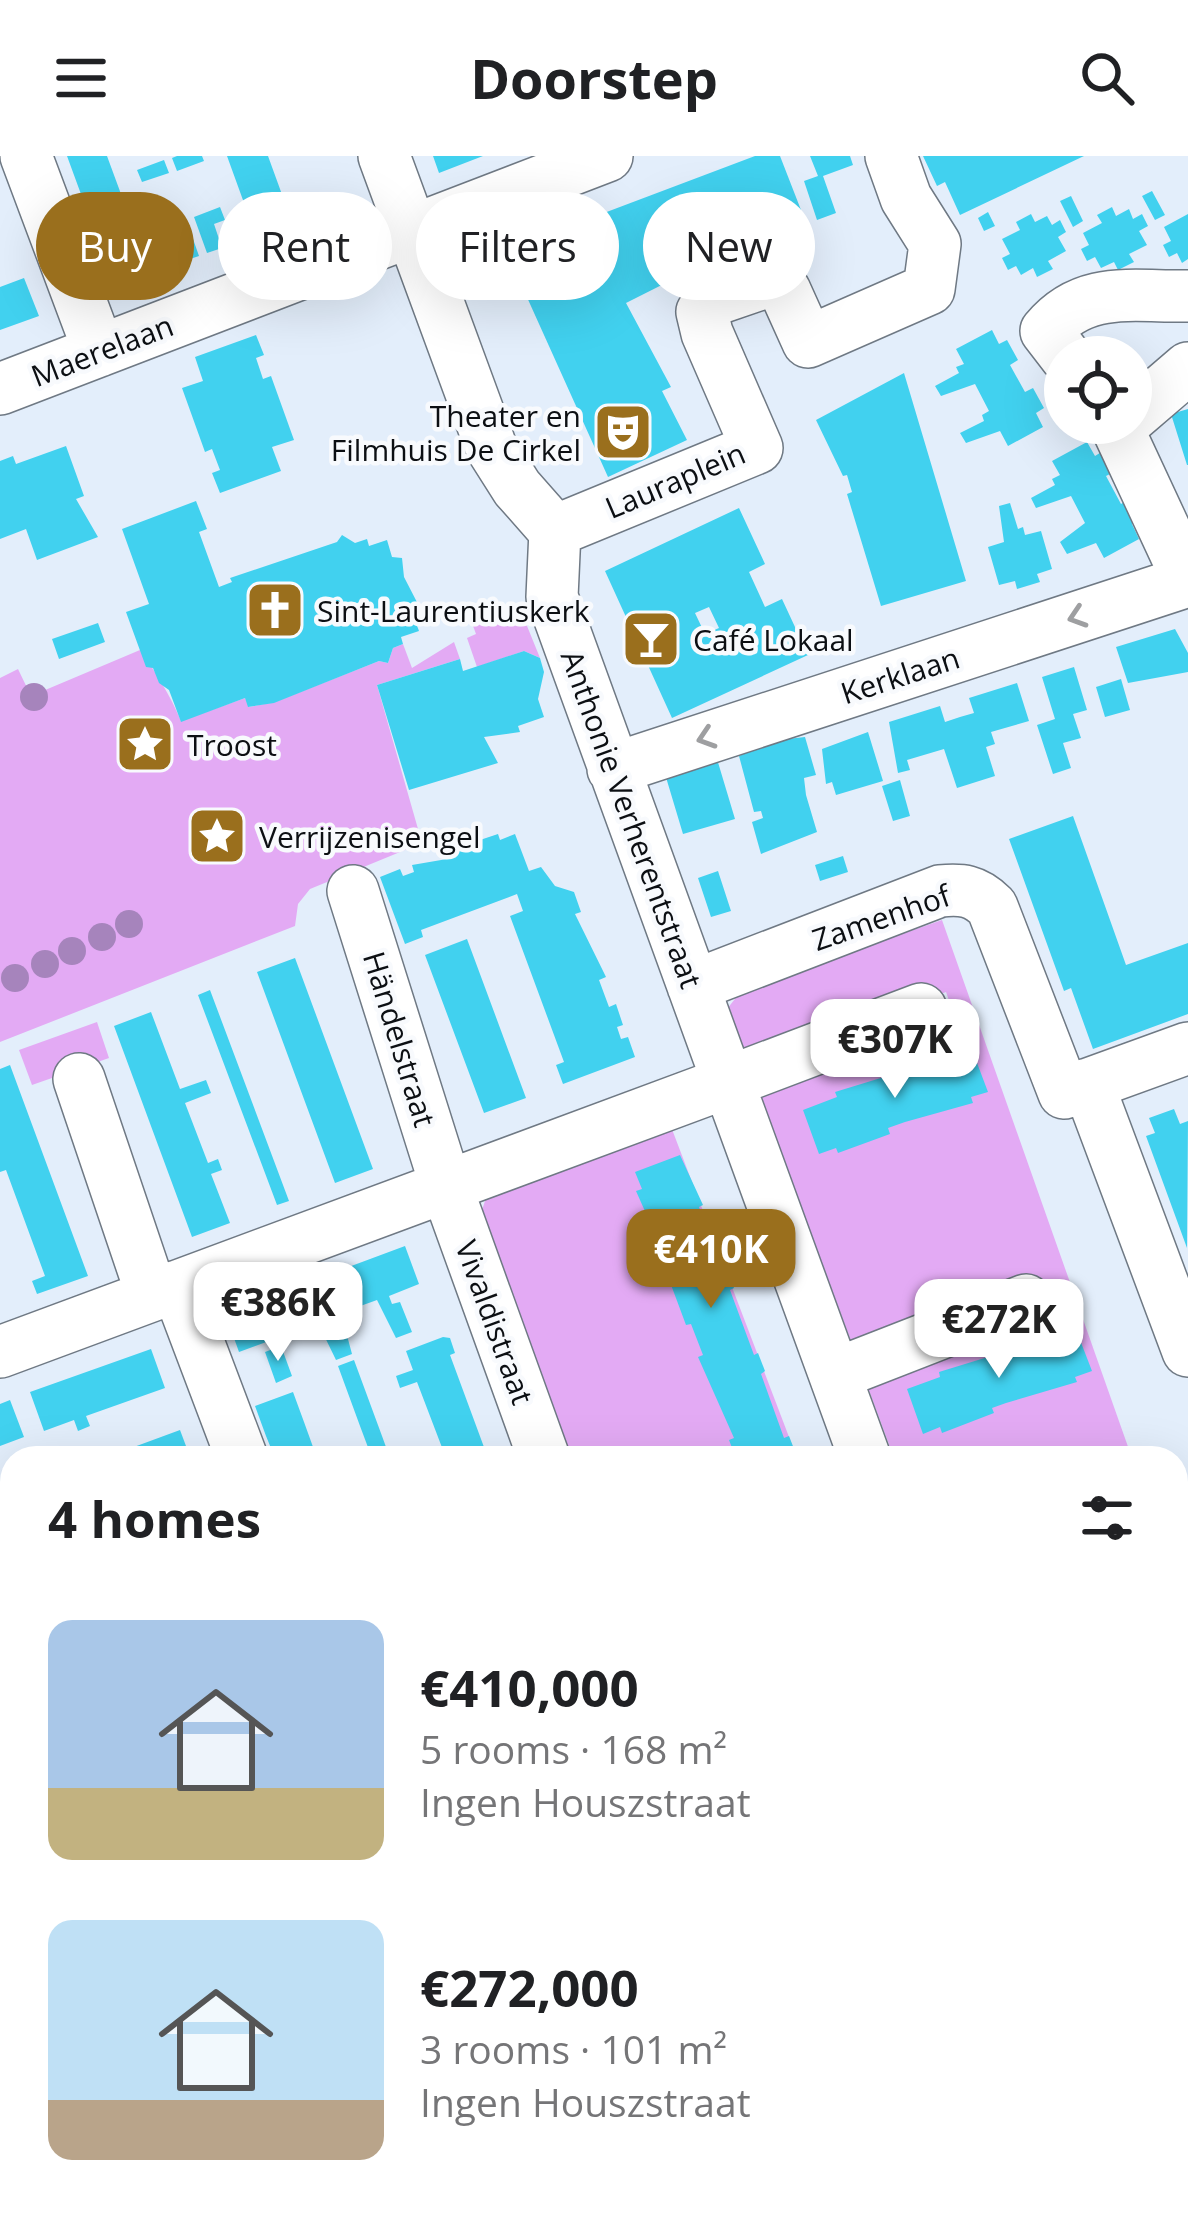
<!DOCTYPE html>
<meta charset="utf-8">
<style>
body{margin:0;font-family:"Open Sans",sans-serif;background:#f2f2f2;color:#202124;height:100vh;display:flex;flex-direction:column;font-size:45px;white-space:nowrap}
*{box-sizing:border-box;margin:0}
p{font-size:39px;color:#757577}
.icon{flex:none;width:66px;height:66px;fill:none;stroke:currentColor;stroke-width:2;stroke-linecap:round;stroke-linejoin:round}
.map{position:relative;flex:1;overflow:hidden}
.panel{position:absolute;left:0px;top:1290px;width:1188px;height:768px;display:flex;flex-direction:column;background:#fff;border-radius:36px 36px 0 0;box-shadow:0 12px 48px #0002}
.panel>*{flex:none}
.top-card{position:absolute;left:36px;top:36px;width:1116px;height:108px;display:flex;gap:24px}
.buttons{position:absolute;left:1044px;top:180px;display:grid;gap:24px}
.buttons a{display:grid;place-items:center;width:108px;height:108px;border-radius:50%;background:#fff;box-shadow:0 12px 48px #0002;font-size:60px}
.price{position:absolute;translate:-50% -102px;padding:0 27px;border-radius:24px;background:#fff;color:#222;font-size:39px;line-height:78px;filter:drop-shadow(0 3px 6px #0008)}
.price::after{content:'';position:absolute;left:50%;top:72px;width:36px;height:27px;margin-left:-18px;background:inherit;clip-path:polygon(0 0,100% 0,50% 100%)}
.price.on{background:#9a6f1d;color:#fff}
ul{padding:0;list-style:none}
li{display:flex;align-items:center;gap:36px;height:300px;padding:0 48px}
li span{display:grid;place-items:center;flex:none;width:336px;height:240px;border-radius:24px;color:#555}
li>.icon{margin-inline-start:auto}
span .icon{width:144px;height:144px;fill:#fffc;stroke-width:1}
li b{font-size:51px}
h2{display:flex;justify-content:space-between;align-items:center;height:144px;padding:0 48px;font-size:51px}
.chip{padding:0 42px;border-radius:54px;background:#fff;box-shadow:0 12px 48px #0002;font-size:42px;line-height:108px}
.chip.on{background:#9a6f1d;color:#fff}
header{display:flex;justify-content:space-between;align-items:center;height:156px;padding:0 48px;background:#fff;font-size:54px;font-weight:700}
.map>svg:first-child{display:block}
.green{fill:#e3aaf4}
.building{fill:#41d1ef;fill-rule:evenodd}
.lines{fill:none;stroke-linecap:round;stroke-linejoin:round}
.minor-casing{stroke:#6f7984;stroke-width:54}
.minor{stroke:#fff;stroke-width:51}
.tree{fill:#a684bc}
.oneway{stroke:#9e9fa1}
.labels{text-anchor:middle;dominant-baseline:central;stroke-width:9;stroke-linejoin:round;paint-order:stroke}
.street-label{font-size:30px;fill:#0c0f13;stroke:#f8fafd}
.poi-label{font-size:30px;fill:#0c0f13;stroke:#f8fafd;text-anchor:start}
</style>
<header><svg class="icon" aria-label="menu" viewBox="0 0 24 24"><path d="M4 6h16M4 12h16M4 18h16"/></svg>Doorstep<svg class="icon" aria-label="search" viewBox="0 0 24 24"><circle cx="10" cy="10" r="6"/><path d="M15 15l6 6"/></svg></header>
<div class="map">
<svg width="1188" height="2058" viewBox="0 0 1188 2058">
<rect width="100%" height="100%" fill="#e3eefb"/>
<path class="green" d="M493 450 500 469 523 460 540 502 524 495 477 511 467 482 476 478 469 459Z
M454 486 460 503 377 529 422 687 310 733 298 748 295 770 0 886V522L18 513 31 540 140 494C157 518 170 539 181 565L245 542 249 551 275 546 379 505 388 507 393 492 403 488 412 512Z
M942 764 1132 1302H894L864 1221 1052 1147 1042 1124 854 1193 759 940 956 864 946 836 771 905 743 910 727 853 742 834Z
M97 866 109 902 32 929 19 894Z
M670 968 797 1302H559L478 1066 488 1036Z
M1176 1428 1188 1462V1888L1176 1892Z"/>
<path class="building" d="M67 0H107L139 87 186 63 199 100 184 105 175 82 165 86 166 90 144 98 151 118 115 131Z
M177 0H202L204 5 177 15 172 2Z
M227 0H268L292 66 256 80Z
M433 0H483L439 17Z
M755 0H780L801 54 794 56 801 74 789 79 785 68 769 75 626 147 671 231 662 235 687 284 608 321 512 108 502 110 511 105 504 90 572 58 583 76 599 68 596 60Z
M810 0H850L853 9 823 20 836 57 817 64 804 25 818 20Z
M923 0H1084L960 59 945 26 937 30Z
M164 4 169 17 142 26 137 14Z
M1152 35 1165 59 1155 64 1142 40Z
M1071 40 1083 65 1073 71 1060 45Z
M220 51 225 64 214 68 222 92 207 97 194 61Z
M1112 51 1116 60 1129 53 1133 63 1142 58 1148 70 1139 75 1147 89 1129 98 1134 106 1118 114 1114 106 1101 112 1095 101 1087 105 1081 93 1089 89 1083 77 1102 67 1097 59Z
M988 56 995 70 984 75 978 62Z
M1031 58 1035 66 1047 60 1052 69 1060 64 1066 76 1058 81 1066 95 1048 105 1053 113 1037 121 1033 112 1021 119 1016 110 1008 114 1002 102 1010 98 1002 83 1020 74 1016 66Z
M1188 58V103L1182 107 1177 97 1169 101 1163 89 1171 85 1164 71Z
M24 122 39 160 0 174V131Z
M992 174 999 188 1007 184 1018 204 1010 209 1025 236 1033 232 1044 252 1036 257 1043 271 1008 290 1000 275 966 287 960 277 984 265 982 259 989 255 975 228 941 240 935 230 959 217 956 211 964 208 956 193Z
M256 179 264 199 256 202 263 223 271 220 294 284 272 291 281 315 220 337 212 317 220 314 212 293 205 296 182 232 203 225 195 201Z
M904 217 966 425 881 450 847 338 852 336 847 319 843 320 816 264Z
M1188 253V309H1187L1171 258Z
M1087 286 1095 300 1103 295 1114 316 1106 320 1121 348 1129 343 1140 364 1132 368 1139 383 1104 402 1096 387 1067 398 1060 386 1085 367 1071 340 1036 352 1031 342 1055 329 1052 323 1060 319 1052 305Z
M66 290 84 340 76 343 98 381 37 404 26 373 0 383V305L13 300 16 308Z
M196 345 207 373 199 376 219 431 232 426 230 422 337 386 342 379 355 387 367 383 369 390 387 384 392 401 402 402 404 421 420 452 413 459 419 475 401 481 403 488 393 492 388 507 379 505 274 547 248 551 245 542 181 566 169 534 159 527 153 512 146 511 126 456 149 448 122 373Z
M1010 347 1018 373 1023 371 1025 379 1041 375 1052 413 1037 418 1040 426 1017 433 1015 425 999 429 988 391 1004 386 999 350Z
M739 352 765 408 749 416 765 451 782 443 808 499 672 562 605 415ZM709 451 719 472 705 478 695 457Z
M98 467 105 486 59 503 52 483Z
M1175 473 1188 497V516L1128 527 1116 491Z
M524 495 540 502 544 516 538 543 544 561 518 570 520 576 484 581 498 607 409 634 377 529 460 503 463 515Z
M1074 511 1087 554 1073 558 1081 582 1063 587 1071 612 1053 618 1037 569 1055 563 1042 521Z
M1121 523 1130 554 1105 561 1096 531Z
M1017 527 1029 565 991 576 995 588 986 591 995 620 957 632 944 593 907 604 910 614 898 617 889 566 940 550 945 566 960 561 974 557 969 542Z
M868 576 883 625 836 639 832 626 826 628 822 593Z
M805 581 816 619 804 622 806 639 817 676 761 698 752 666 763 662 761 655 754 656 739 600 778 584Z
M717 603 735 663 683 678 665 618Z
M900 624 910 660 893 665 882 630Z
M1073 660 1126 809 1188 787V858L1093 893 1071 832 1064 835 1009 683Z
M498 678 500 684 515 678 529 715 541 711 555 730 574 736 581 756 575 758 606 821 599 824 609 851 616 848 623 869 617 871 621 883 628 881 635 901 563 928 556 909 564 906 510 760 523 755 517 738 421 774 423 781 405 788 380 721 400 713 403 720 414 716 412 709 447 703 445 697 479 691 477 685Z
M843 700 848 716 820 725 815 709Z
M718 715 731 755 711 761 698 722Z
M467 783 526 942 484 957 425 799Z
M295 802 373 1013 335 1027 257 816Z
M210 834 289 1045 277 1049 198 839Z
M151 856 180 933 206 924 211 937 185 947 208 1007 218 1003 222 1014 211 1018 230 1067 192 1081 114 870Z
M971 891 988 936 971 941 973 947 905 966 888 972 890 978 838 997 836 992 819 998 803 954 837 941 835 936 920 910 918 905Z
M10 909 88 1120 37 1138 32 1125 45 1120 6 1014 0 1016V913Z
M1174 953 1180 968 1188 965 1187 1092 1146 980 1155 977 1149 962Z
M680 999 703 1049 699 1051 723 1116 727 1115 734 1132 730 1134 754 1199 758 1197 765 1215 761 1218 784 1282 789 1280 796 1298 792 1302H736L729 1284 734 1282 698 1201 703 1199 691 1168 686 1169 667 1118 672 1116 636 1035 642 1033 635 1016Z
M405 1090 419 1128 389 1140 392 1148 400 1146 412 1176 396 1182 377 1144 341 1157 352 1198 336 1204 318 1167 239 1196 225 1157Z
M1075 1171 1092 1215 1075 1221 1077 1226 1006 1247 992 1252 994 1257 942 1277 940 1271 923 1278 907 1233 940 1221 939 1216 1024 1190 1022 1185 1040 1179 1041 1183Z
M443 1181 450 1182 455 1197 450 1199 488 1302H446L417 1226 400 1232 396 1220 413 1214 406 1195Z
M281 1190 292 1220 276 1227 265 1196Z
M151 1193 165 1232 86 1260 90 1270 78 1275 74 1264 44 1275 30 1236Z
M354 1204 382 1280 390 1302H372L360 1270 338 1210Z
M293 1236 304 1266 317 1302H275L266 1280 255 1250Z
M10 1244 24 1281 0 1290V1248Z
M180 1274 186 1290 170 1296 152 1302H104Z
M12 1335V1353L0 1358V1340Z
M12 1403V1445L0 1450V1407Z
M1176 1444 1188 1475V1499L1176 1503Z
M1182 1767 1188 1771V1821L1176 1831V1769Z
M0 1802 12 1832V1945L0 1915Z
M50 2046H163V2047L131 2058H20Z
M354 2046H372L377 2058H359Z
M468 2046H512L516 2058H472Z"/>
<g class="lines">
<g class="minor-casing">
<path id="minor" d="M26 0 99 195
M1066 201 1046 175C1084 129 1133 141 1188 140
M0 233 607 0
M1131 261 1188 212
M1115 267 1188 424
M555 375 757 292 707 177 702 156 711 145 769 125 785 135 808 186 929 133 935 88 906 42 891 0
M613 613 1188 425
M353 735 446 1030 544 1302
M693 830 940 735C962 733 975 734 992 751L1064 937 1188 892
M79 923 152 1139
M1088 928 1188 1195
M177 1130 242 1302
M0 1196 728 926 552 441 555 375 517 332 491 291 384 0
M836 1218 1026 1144
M865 1302 728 926 921 853
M0 1492 12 1488
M1176 1916 1188 1912
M1176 1989 1183 2008 1176 2010
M0 2020 12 2016
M560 2046 566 2058
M1046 2057 1077 2046
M783 2058 814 2046"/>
</g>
<use href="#minor" class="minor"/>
</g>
<g class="tree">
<circle cx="34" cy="541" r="14"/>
<circle cx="129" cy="768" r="14"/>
<circle cx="102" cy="781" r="14"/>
<circle cx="72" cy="795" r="14"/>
<circle cx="45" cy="808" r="14"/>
<circle cx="15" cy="822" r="14"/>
</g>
<defs><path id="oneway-chevron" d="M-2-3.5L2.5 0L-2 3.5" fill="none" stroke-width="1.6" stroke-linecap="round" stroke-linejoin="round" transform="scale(3)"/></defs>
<g class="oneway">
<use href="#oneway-chevron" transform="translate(1077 461) rotate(162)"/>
<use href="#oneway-chevron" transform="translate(706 582) rotate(162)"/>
</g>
<defs>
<g id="theatre-square" transform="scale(3)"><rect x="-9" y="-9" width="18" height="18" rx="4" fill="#9a6f1d" stroke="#f8fafd"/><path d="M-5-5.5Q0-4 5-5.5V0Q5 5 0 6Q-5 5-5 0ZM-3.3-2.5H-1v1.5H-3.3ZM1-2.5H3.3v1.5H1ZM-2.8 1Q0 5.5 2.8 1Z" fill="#fff"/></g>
<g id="church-square" transform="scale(3)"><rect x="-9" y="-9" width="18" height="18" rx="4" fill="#9a6f1d" stroke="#f8fafd"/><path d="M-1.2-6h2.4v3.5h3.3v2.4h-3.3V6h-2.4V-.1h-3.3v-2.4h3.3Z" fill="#fff"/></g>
<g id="bar-square" transform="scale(3)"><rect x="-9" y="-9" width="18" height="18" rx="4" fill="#9a6f1d" stroke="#f8fafd"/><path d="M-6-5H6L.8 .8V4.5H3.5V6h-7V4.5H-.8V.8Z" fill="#fff"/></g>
<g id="sight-square" transform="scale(3)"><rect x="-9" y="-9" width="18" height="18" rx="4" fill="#9a6f1d" stroke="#f8fafd"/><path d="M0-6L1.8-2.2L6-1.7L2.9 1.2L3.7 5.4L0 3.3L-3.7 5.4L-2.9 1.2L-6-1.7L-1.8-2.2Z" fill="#fff"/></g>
</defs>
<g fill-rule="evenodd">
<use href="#theatre-square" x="623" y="276"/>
<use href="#church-square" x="275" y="454"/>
<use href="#bar-square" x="651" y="483"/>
<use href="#sight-square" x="145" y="588"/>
<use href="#sight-square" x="217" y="680"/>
</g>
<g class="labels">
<g class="street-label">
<text transform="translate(102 194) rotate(-21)">Maerelaan</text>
<text transform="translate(675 324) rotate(-23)">Lauraplein</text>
<text transform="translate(900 519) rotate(-18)">Kerklaan</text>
<text transform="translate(632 663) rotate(70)">Anthonie Verherentstraat</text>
<text transform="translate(881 761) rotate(-19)">Zamenhof</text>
<text transform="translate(400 883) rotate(73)">Händelstraat</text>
<text transform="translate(495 1166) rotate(70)">Vivaldistraat</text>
</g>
<g class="poi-label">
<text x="581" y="259" text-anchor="end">Theater en<tspan x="581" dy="34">Filmhuis De Cirkel</tspan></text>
<text x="317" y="454">Sint-Laurentiuskerk</text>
<text x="693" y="483">Café Lokaal</text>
<text x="187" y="588">Troost</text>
<text x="259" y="680">Verrijzenisengel</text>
</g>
</g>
</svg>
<div class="buttons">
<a><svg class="icon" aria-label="locate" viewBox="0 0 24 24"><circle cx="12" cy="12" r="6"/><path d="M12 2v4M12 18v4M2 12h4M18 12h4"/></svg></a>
</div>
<b class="price" style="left:895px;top:945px">€307K</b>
<b class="price on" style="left:711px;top:1155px">€410K</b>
<b class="price" style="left:278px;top:1208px">€386K</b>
<b class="price" style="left:999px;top:1225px">€272K</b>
<div class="top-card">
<a class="chip on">Buy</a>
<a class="chip">Rent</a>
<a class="chip">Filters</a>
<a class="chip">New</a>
</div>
<section class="panel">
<h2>4 homes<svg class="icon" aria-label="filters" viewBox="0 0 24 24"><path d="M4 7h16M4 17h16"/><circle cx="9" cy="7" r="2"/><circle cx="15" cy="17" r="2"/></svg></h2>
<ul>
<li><span style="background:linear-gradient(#a9c7e8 70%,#c2b280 0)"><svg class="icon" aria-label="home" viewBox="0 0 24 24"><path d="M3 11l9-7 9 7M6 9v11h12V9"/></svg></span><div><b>€410,000</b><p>5 rooms · 168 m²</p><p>Ingen Houszstraat</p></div></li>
<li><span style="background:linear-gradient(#bfe0f5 75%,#b9a48a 0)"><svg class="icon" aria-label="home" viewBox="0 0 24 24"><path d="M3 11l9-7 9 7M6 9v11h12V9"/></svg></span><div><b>€272,000</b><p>3 rooms · 101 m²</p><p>Ingen Houszstraat</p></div></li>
</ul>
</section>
</div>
